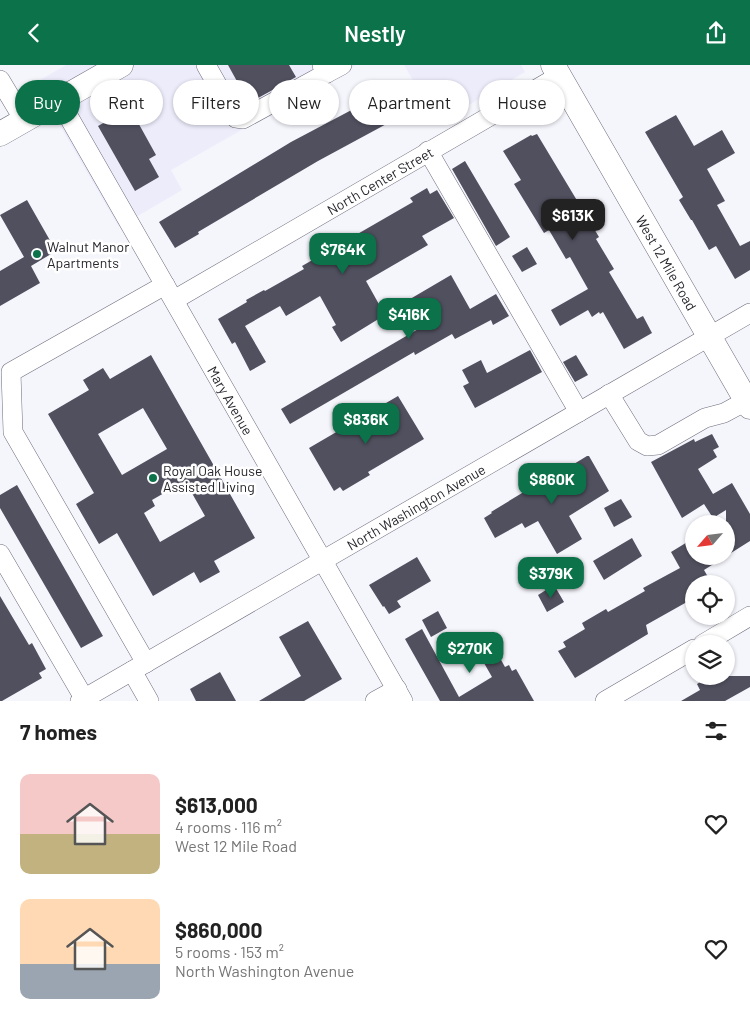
<!DOCTYPE html>
<meta charset="utf-8">
<style>
body{margin:0;font-family:Barlow,sans-serif;background:#f6f6f6;color:#222;height:100vh;display:flex;flex-direction:column;font-size:19px;white-space:nowrap}
*{box-sizing:border-box;margin:0}
p{font-size:16px;color:#767676}
.icon{flex:none;width:28px;height:28px;fill:none;stroke:currentColor;stroke-width:2;stroke-linecap:round;stroke-linejoin:round}
.map{position:relative;height:636px;overflow:hidden}
.side{display:flex;flex-direction:column;background:#fff;flex:1}
.side>*{flex:none}
.hud{position:absolute;left:15px;top:15px;width:720px;height:45px;display:flex;gap:10px}
.needle{width:32px;rotate:242deg}
.fabs{position:absolute;left:685px;top:450px;display:grid;gap:10px}
.fabs a{display:grid;place-items:center;width:50px;height:50px;border-radius:50%;background:#fff;box-shadow:0 1px 4px #0004;font-size:25px}
.price{position:absolute;translate:-50% -42px;padding:0 11px;border-radius:10px;background:#0b724a;color:#fff;font-size:16px;line-height:32px;filter:drop-shadow(0 1px 2px #0008)}
.price::after{content:'';position:absolute;left:50%;top:30px;width:15px;height:11px;margin-left:-8px;background:inherit;clip-path:polygon(0 0,100% 0,50% 100%)}
.price.active{background:#222;color:#fff}
ul{padding:0;list-style:none}
li{display:flex;align-items:center;gap:15px;height:125px;padding:0 20px}
li span{display:grid;place-items:center;flex:none;width:140px;height:100px;border-radius:10px;color:#555}
li>.icon{margin-inline-start:auto}
span .icon{width:60px;height:60px;fill:#fffc;stroke-width:1}
li b{font-size:21px}
h2{display:flex;justify-content:space-between;align-items:center;height:60px;padding:0 20px;font-size:21px}
.chip{padding:0 18px;border-radius:22px;background:#fff;box-shadow:0 1px 4px #0004;font-size:18px;line-height:45px}
.chip.active{background:#0b724a;color:#fff}
header{display:flex;justify-content:space-between;align-items:center;height:65px;padding:0 20px;background:#0b724a;color:#fff;font-size:22px;font-weight:600}
.map>svg:first-child{display:block}
.built{fill:#edecfb}
.building{fill:#51505f;fill-rule:evenodd}
.lines{fill:none;stroke-linecap:round;stroke-linejoin:round}
.minor-casing{stroke:#6e6d7d;stroke-width:20}
.major-casing{stroke:#6e6d7d;stroke-width:25}
.minor{stroke:#fff;stroke-width:19}
.major{stroke:#fff;stroke-width:24}
.poi-dot{fill:#0b724a;stroke:#fff;stroke-width:2}
.labels{text-anchor:middle;dominant-baseline:central;stroke-width:5;stroke-linejoin:round;paint-order:stroke}
.street-label{font-size:14px;fill:#27262d;stroke:#fff}
.poi-label{font-size:14px;fill:#27262d;stroke:#fff;text-anchor:start}
</style>
<header><svg class="icon" aria-label="back" viewBox="0 0 24 24"><path d="M15 5l-7 7 7 7"/></svg>Nestly<svg class="icon" aria-label="share" viewBox="0 0 24 24"><path d="M12 15V3M7 8l5-5 5 5M5 13v7h14v-7"/></svg></header>
<div class="map">
<svg width="750" height="636" viewBox="0 0 750 636">
<rect width="100%" height="100%" fill="#f5f5fc"/>
<path class="built" d="M66 0H356L171 105 182 125 119 162 35 18Z
M404 0H521L525 7 438 58Z"/>
<path class="building" d="M228 0H289L296 12 249 38Z
M378 31 392 56 318 96 198 167 199 169 175 183 159 157 291 77Z
M130 43 156 90 149 94 159 112 135 126 98 61Z
M676 50 694 81 722 65 735 88 707 104 725 136 717 140 740 181 750 176V205L735 214 716 181 709 185 692 155H691L679 135 683 132 645 67Z
M537 69 599 172 596 174 614 204 609 207 637 254 643 251 652 268 624 284 603 247 600 249 599 247 592 252 588 245 560 261 551 245 588 224 570 192 566 194 549 165 544 168 514 119 521 115 503 86 531 70 532 71Z
M465 96 510 172 496 181 452 104Z
M427 123 430 129 437 125 454 153 422 171 428 180 366 216 385 250 341 277 332 262 336 260 320 231 286 251 280 241 245 261 266 297 250 306 235 277 232 279 218 254 247 237 246 235 264 225 265 226 304 204 302 201 413 137 410 133Z
M27 135 56 186 31 201 40 218 0 241V206L24 192 0 150Z
M527 182 537 199 522 207 512 191Z
M451 210 470 244 496 229 509 251 493 260 491 255 455 274 452 269 415 290 414 287 290 359 281 344 420 263 405 237Z
M530 285 542 307 475 343 463 321 469 318 462 305 481 295 487 308Z
M151 290 255 473 214 496 220 507 200 518 194 507 153 531 117 468 99 479 76 439 94 428 48 349 89 325 83 315 103 303 110 314ZM143 343 167 384 122 410 98 369ZM185 416 205 451 160 477 144 448 155 441 152 435Z
M576 290 588 310 575 317 563 297Z
M398 331 424 374 368 407 370 410 343 426 340 422 334 426 309 383Z
M712 369 719 382 713 385 717 392 698 404 713 429 732 418 750 449V476L704 505 712 519H694V533L646 560 648 569 575 613 558 586 566 582 563 577 585 564 582 558 606 544 608 547 645 526 643 523 680 503 671 487 689 476 694 484V491H726V445L713 453 704 439 682 453 651 397 694 374 695 377Z
M587 391H589L609 426 569 451 582 474 557 489 538 456 525 463 522 458 495 473 484 453 492 448 491 447 527 425 528 427Z
M17 420 103 571 81 583 0 443V430Z
M621 434 632 452 614 462 604 443Z
M632 473 642 491 604 515 593 496Z
M417 492 431 516 397 536 401 542 389 549 384 541 383 542 369 520Z
M554 520 564 537 547 547 538 530Z
M0 531 29 580 32 578 46 604 39 608 42 613 2 636H0Z
M438 546 447 563 431 572 422 555Z
M308 556 342 614 304 636H259L301 611 279 572Z
M422 564 459 632 492 612 472 577 486 568 505 602 509 600 512 606 516 604 534 636H440L405 574Z
M220 607 236 636H196L190 624Z
M710 611H750V622L725 636H681L700 625 697 619Z"/>
<g class="lines">
<g class="minor-casing">
<g id="minor">
<path d="M206 0 236 53 243 54 327 8"/>
<path d="M322 0 327 8 342 0"/>
<path d="M0 15 24 55"/>
<path id="s1" d="M59 35 403 636"/>
<path d="M428 86 579 347"/>
<path id="s2" d="M174 235 559 11"/>
<path d="M609 329 638 376 647 381 658 380 705 353 724 348 746 336"/>
<path d="M0 489 84 633"/>
<path d="M703 579 750 551"/>
<path d="M146 598 13 367 11 307 165 220"/>
<path d="M132 606 149 636"/>
<path id="s3" d="M80 636 750 248"/>
<path d="M375 636 397 624"/>
<path d="M605 636 694 584"/>
</g>
</g>
<g class="major-casing">
<g id="major">
<path id="s4" d="M553 0 750 342"/>
<path d="M0 69 121 0"/>
</g>
</g>
<use href="#minor" class="minor"/>
<use href="#major" class="major"/>
</g>
<g class="poi-dot">
<circle cx="37" cy="189" r="5"/>
<circle cx="153" cy="413" r="5"/>
</g>
<g class="labels">
<g class="street-label">
<text stroke="none"><textPath href="#s2" startOffset="238">North Center Street</textPath></text>
<text stroke="none"><textPath href="#s4" startOffset="228">West 12 Mile Road</textPath></text>
<text stroke="none"><textPath href="#s1" startOffset="346">Mary Avenue</textPath></text>
<text stroke="none"><textPath href="#s3" startOffset="388">North Washington Avenue</textPath></text>
</g>
<g class="poi-label">
<text x="47" y="181">Walnut Manor<tspan x="47" dy="16">Apartments</tspan></text>
<text x="163" y="405">Royal Oak House<tspan x="163" dy="16">Assisted Living</tspan></text>
</g>
</g>
</svg>
<div class="fabs">
<a><svg class="needle" viewBox="-14 -14 28 28"><path d="M0-13l5 13h-10z" fill="#e53935"/><path d="M0 13l5-13h-10z" fill="#767676"/></svg></a>
<a><svg class="icon" aria-label="locate" viewBox="0 0 24 24"><circle cx="12" cy="12" r="6"/><path d="M12 2v4M12 18v4M2 12h4M18 12h4"/></svg></a>
<a><svg class="icon" aria-label="layers" viewBox="0 0 24 24"><path d="M12 4l9 5-9 5-9-5zM3 14l9 5 9-5"/></svg></a>
</div>
<b class="price active" style="left:573px;top:176px">$613K</b>
<b class="price" style="left:343px;top:210px">$764K</b>
<b class="price" style="left:409px;top:275px">$416K</b>
<b class="price" style="left:366px;top:380px">$836K</b>
<b class="price" style="left:552px;top:440px">$860K</b>
<b class="price" style="left:551px;top:534px">$379K</b>
<b class="price" style="left:470px;top:609px">$270K</b>
<div class="hud">
<a class="chip active">Buy</a>
<a class="chip">Rent</a>
<a class="chip">Filters</a>
<a class="chip">New</a>
<a class="chip">Apartment</a>
<a class="chip">House</a>
</div>
</div>
<section class="side">
<h2>7 homes<svg class="icon" aria-label="filters" viewBox="0 0 24 24"><path d="M4 7h16M4 17h16"/><circle cx="9" cy="7" r="2"/><circle cx="15" cy="17" r="2"/></svg></h2>
<ul>
<li><span style="background:linear-gradient(#f6c9c9 60%,#c2b280 0)"><svg class="icon" aria-label="home" viewBox="0 0 24 24"><path d="M3 11l9-7 9 7M6 9v11h12V9"/></svg></span><div><b>$613,000</b><p>4 rooms · 116 m²</p><p>West 12 Mile Road</p></div><svg class="icon" aria-label="heart" viewBox="0 0 24 24"><path d="M12 20l-8-8c-3-5 5-10 8-4 3-6 11-1 8 4z"/></svg></li>
<li><span style="background:linear-gradient(#ffd9b3 65%,#9aa5b1 0)"><svg class="icon" aria-label="home" viewBox="0 0 24 24"><path d="M3 11l9-7 9 7M6 9v11h12V9"/></svg></span><div><b>$860,000</b><p>5 rooms · 153 m²</p><p>North Washington Avenue</p></div><svg class="icon" aria-label="heart" viewBox="0 0 24 24"><path d="M12 20l-8-8c-3-5 5-10 8-4 3-6 11-1 8 4z"/></svg></li>
</ul>
</section>
